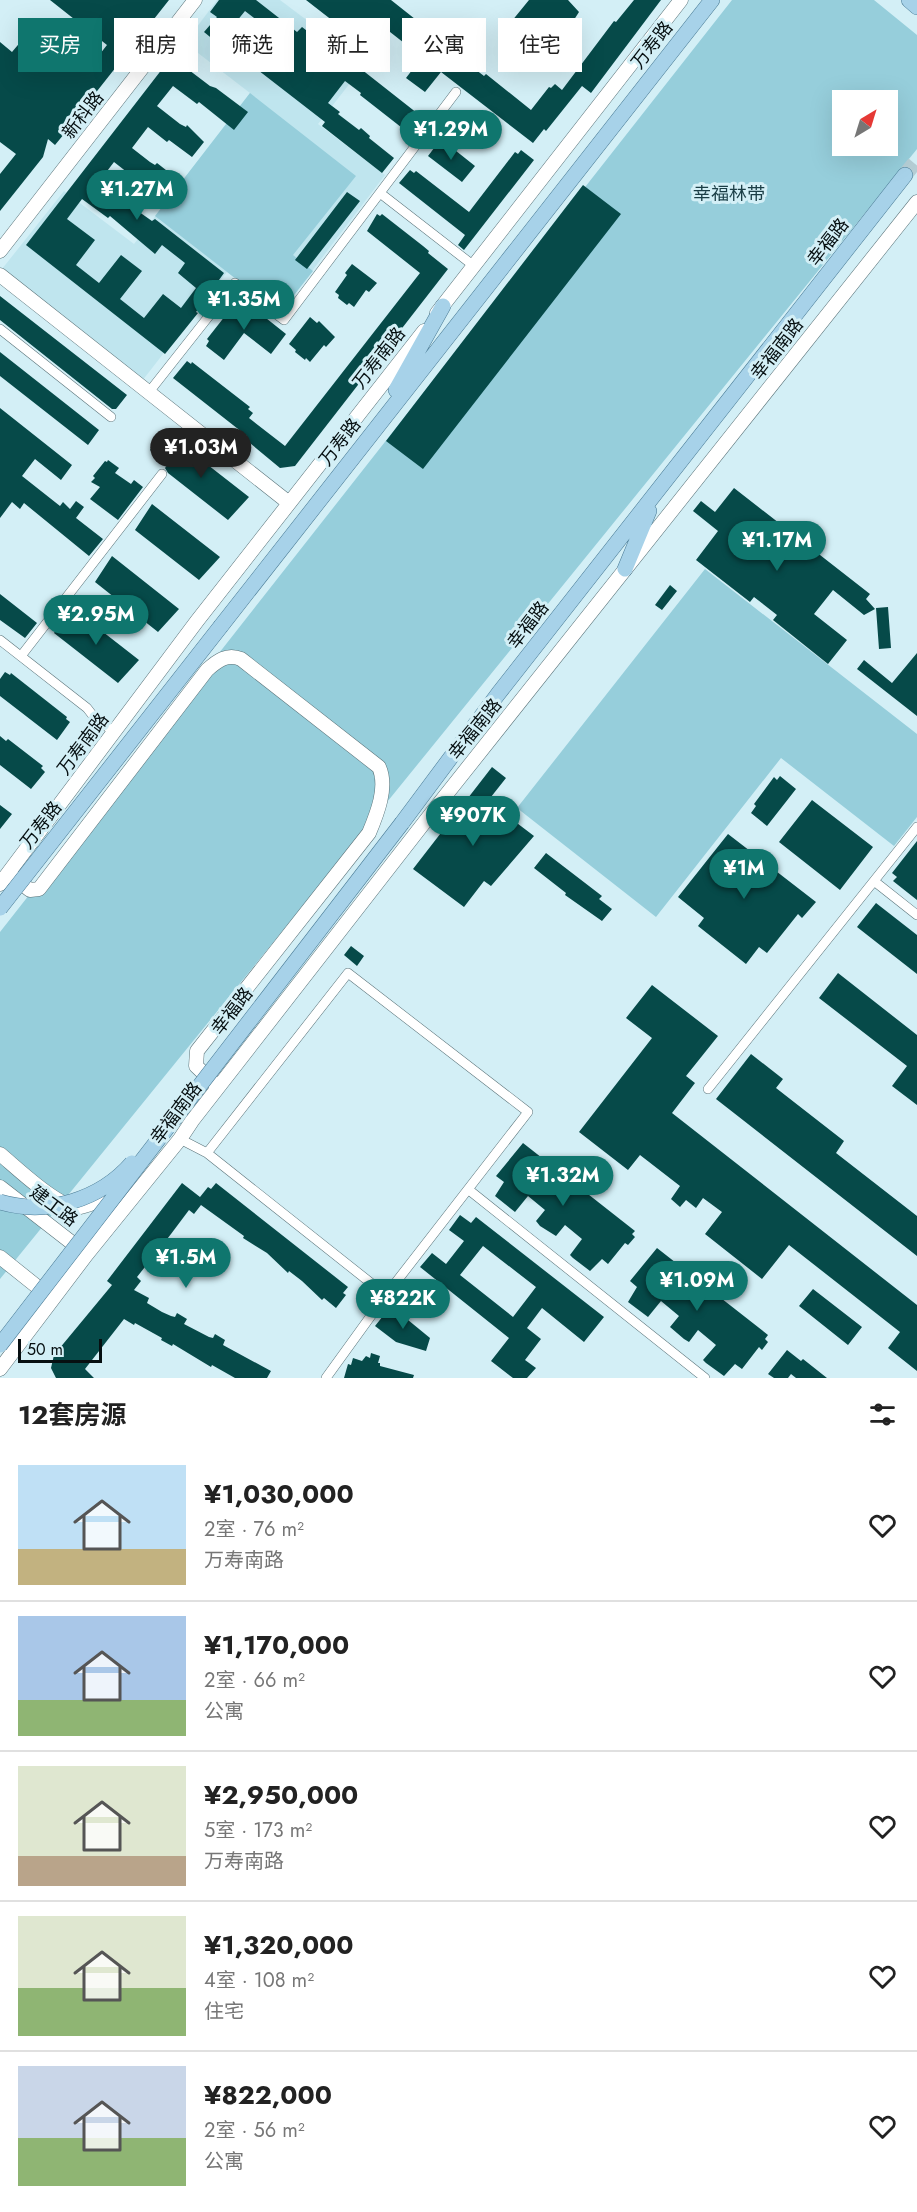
<!DOCTYPE html>
<html lang="zh">
<meta charset="utf-8">
<style>
body{margin:0;font-family:Jost,"Noto Sans SC",sans-serif;background:#f6f6f6;color:#222;height:100vh;display:flex;flex-direction:column;font-size:22px;white-space:nowrap}
*{box-sizing:border-box;margin:0}
p{font-size:20px;color:#767676}
.icon{flex:none;width:33px;height:33px;fill:none;stroke:currentColor;stroke-width:2;stroke-linecap:round;stroke-linejoin:round}
.map{position:relative;height:1378px;overflow:hidden}
.sheet{display:flex;flex-direction:column;background:#fff;flex:1}
.sheet>*{flex:none}
.hud{position:absolute;left:18px;top:18px;width:600px;height:54px;display:flex;gap:12px}
.needle{width:39px;rotate:38deg}
.fabs{position:absolute;left:832px;top:90px;display:grid;gap:12px}
.fabs a{display:grid;place-items:center;width:66px;height:66px;border-radius:0px;background:#fff;box-shadow:0 6px 24px #0002;font-size:30px}
.scale{position:absolute;left:18px;bottom:15px;width:84px;box-sizing:border-box;padding-left:6px;border:3px solid #060f11;border-top:0;font-size:16px;line-height:21px;white-space:nowrap;color:#060f11;-webkit-text-stroke:4px #d3eff6;paint-order:stroke}
.price{position:absolute;translate:-50% -51px;padding:0 14px;border-radius:21px;background:#0f766e;color:#fff;font-size:20px;line-height:39px;filter:drop-shadow(0 2px 3px #0008)}
.price::after{content:'';position:absolute;left:50%;top:36px;width:18px;height:14px;margin-left:-9px;background:inherit;clip-path:polygon(0 0,100% 0,50% 100%)}
.price.on{background:#222;color:#fff}
ul{padding:0;list-style:none}
li{display:flex;align-items:center;gap:18px;height:150px;padding:0 18px}
li+li{border-top:2px solid #e0e0e0}
li span{display:grid;place-items:center;flex:none;width:168px;height:120px;border-radius:0px;color:#555}
li>.icon{margin-inline-start:auto}
span .icon{width:72px;height:72px;fill:#fffc;stroke-width:1}
li b{font-size:26px}
h2{display:flex;justify-content:space-between;align-items:center;height:72px;padding:0 18px;font-size:26px}
.tag{padding:0 21px;border-radius:0px;background:#fff;box-shadow:0 6px 24px #0002;font-size:21px;line-height:54px}
.tag.on{background:#0f766e;color:#fff}
.map>svg:first-child{display:block}
.built{fill:#bfe5ee}
.green{fill:#96cedb;fill-rule:evenodd}
.building{fill:#064a49;fill-rule:evenodd}
.lines{fill:none;stroke-linecap:round;stroke-linejoin:round}
.primary-tunnel{stroke:#b4cdd4;stroke-width:15;stroke-dasharray:15 8;stroke-linecap:butt}
.street-casing{stroke:#5a7379;stroke-width:10}
.secondary-casing{stroke:#5a7379;stroke-width:15}
.primary-casing{stroke:#497a94;stroke-width:16}
.street{stroke:#fff;stroke-width:9}
.secondary{stroke:#fff;stroke-width:14}
.primary{stroke:#a7d2e9;stroke-width:15}
.primary-bridge-casing{stroke:#497a94;stroke-width:16;stroke-linecap:butt}
.primary-bridge{stroke:#a7d2e9;stroke-width:15}
.labels{text-anchor:middle;dominant-baseline:central;stroke-width:6;stroke-linejoin:round;paint-order:stroke}
.street-label{font-size:18px;fill:#060f11;stroke:#d3eff6}
.park-label{font-size:18px;fill:#1b3e46;stroke:#d3eff6}
</style>
<div class="map">
<svg width="917" height="1378" viewBox="0 0 917 1378">
<rect width="100%" height="100%" fill="#d3eff6"/>
<path class="built" d="M217 0H280L365 64 318 124 385 175 280 313 227 272 142 381 2 269 64 191 134 244 250 93 185 43Z"/>
<path class="green" d="M732 0H874L917 35V149L0 1279V932ZM843 100H888V146H843Z
M250 93 356 176 293 255 313 271 280 313 155 216Z
M705 569 917 734V817L894 846 781 758 656 917 517 808Z"/>
<path class="building" d="M50 0H169L90 100 88 99 76 115 78 117 55 145 48 139 43 157 0 211V174L16 154 0 142V42L12 52 33 27 37 30 38 28 89 68 107 45Z
M219 0H256L297 32 302 27 315 37 310 43 332 60 351 35 306 0H391L468 61 467 63 484 76 486 74 531 110 549 87 551 88 555 84 562 90 614 21 616 22 634 0H661L591 93 582 86 546 131 544 129 533 143 441 72 425 92 406 78 422 57 376 21 347 58 422 117 421 119 423 121 413 134 408 130 406 131 360 95 361 93 345 81 328 103 340 112 338 114 359 130 361 128 370 136 369 138 394 158 382 173 322 126 325 122 249 63 260 49 276 62 289 45 245 11 224 37 232 43 226 50 204 32 217 17 210 12Z
M529 0H568L579 12 570 26 563 22 536 58 512 43 514 40 503 32Z
M183 46 191 53 185 62 188 64 185 67 210 86 216 88 248 112 234 130 199 102 197 104 173 86 157 106 180 124 186 127 187 125 204 142 192 157 169 140 167 142 148 127 132 148 150 162 155 165 157 163 171 174 170 176 175 180 173 181 187 192 175 206 139 178 137 180 114 162 98 183 152 221 155 219 224 273 196 312 198 313 165 354 26 245 166 64 168 66ZM82 199 108 218 110 216 155 254 162 245 185 263 178 273 196 288 181 308 163 294 144 318 120 299 142 271 121 255 99 283 76 265 95 240 67 219Z
M441 139 475 166 462 182 428 156Z
M521 150 534 160 464 250 458 245 465 235 399 183 410 170 414 173 416 171 469 212 515 152 518 154Z
M583 185 621 214 423 469 386 441Z
M347 192 360 201 307 269 295 260Z
M377 214 380 216 382 214 423 246 429 251 428 253 448 269 295 466 280 468 245 439 247 436 173 378 187 361 191 364 192 362 250 407 248 409 253 413 249 418 285 446 420 273 367 231Z
M352 264 377 283 369 292 366 290 354 307 349 303 347 305 338 298 339 295 335 292 347 275 345 273Z
M0 296 127 395 116 409H112L0 320Z
M241 301 245 305 247 303 286 334 271 354 244 333 224 360 206 346 209 341 207 339 229 311 231 313Z
M310 317 317 323 319 321 335 337 326 347 324 345 310 362 306 358 305 360 295 352 296 350 289 344Z
M0 352 99 430 88 445 0 376Z
M0 408 72 465 61 480 35 459 22 476 60 506 63 502 70 509 76 501 84 507 76 518 103 539 89 556 24 503 20 509 12 502 0 518Z
M159 438 176 451 181 444 249 497 228 520 168 473 165 468 168 464 150 450Z
M108 460 119 468 115 473 131 484 134 480 143 487 118 520 90 499 100 487 91 482 95 478 93 476 105 461 107 462Z
M734 488 870 594 866 599 875 609 864 615 833 590 814 614 847 640 828 664 773 620 777 615 754 597 750 602 696 560 718 531 693 511 701 501 715 512Z
M152 504 220 557 199 580 135 530Z
M112 556 179 609 158 632 95 582Z
M670 585 677 591 662 610 655 605Z
M0 594 37 623 25 638 0 620Z
M71 607 139 660 118 683 54 633Z
M888 607 891 648 879 649 876 608Z
M917 653V716L857 669 864 660 892 683Z
M5 672 10 675 11 673 67 717 66 719 70 722 57 740 0 696V679Z
M0 736 6 741 8 739 43 766 41 768 45 772 31 789 0 765Z
M492 767 506 778 472 821 489 835 505 814 534 836 491 886 484 881 464 907 413 869Z
M780 776 796 789 767 826 751 813 756 806 754 804 774 777 777 780Z
M812 800 873 847 840 890 779 842Z
M0 805 12 814 0 829Z
M728 834 816 902 802 918 798 914 767 953 759 947 746 964 698 926 704 918 678 897Z
M917 841V900L893 881 897 877 892 873Z
M546 853 602 896 599 899 612 909 602 921 565 895 566 893 534 868Z
M876 903 917 935V974L857 927Z
M351 946 364 956 357 966 344 955Z
M838 973 917 1035V1105L892 1086 907 1066 819 998Z
M652 985 718 1036 686 1076 695 1083 672 1113 917 1305V1371L888 1348 900 1332 789 1245 762 1279 705 1234 722 1212 703 1198 696 1208 686 1200 680 1207 671 1199 680 1186 640 1155 628 1170 579 1132 652 1038 626 1018Z
M751 1054 783 1079 776 1088 844 1141 836 1153 917 1216V1256L716 1099Z
M523 1143 635 1231 632 1234 635 1237 628 1245 625 1243 608 1264 602 1259 590 1271 573 1258 570 1255 582 1239 565 1225 556 1236 540 1226 536 1221 545 1210 528 1196 515 1212 495 1196 504 1182 496 1176Z
M182 1183 200 1197 208 1187 211 1189 216 1183 348 1287 343 1293 346 1295 336 1308 324 1298 322 1300 302 1281 289 1271 288 1273 267 1253 243 1238 244 1236 201 1205 194 1214 189 1210 171 1234 137 1277 141 1281 134 1290 149 1298 147 1303 162 1312 171 1316 175 1317 177 1313 187 1319 184 1324 209 1337 213 1338 215 1334 225 1340 223 1345 271 1371 267 1378H235L212 1365 211 1367 173 1344 172 1346 161 1340 162 1338 135 1323 134 1325 124 1319 85 1369 94 1378H56L51 1368 54 1355 112 1285 107 1281Z
M460 1215 471 1223 476 1217 604 1317 584 1342 542 1308 527 1328 541 1339 525 1360 536 1368 527 1378H513L491 1361 509 1338 420 1267 432 1253 446 1264 464 1241 449 1230ZM483 1246 536 1287 513 1317 460 1275Z
M657 1248 768 1335 765 1339 768 1342 762 1350 759 1347 742 1369 735 1364 724 1376 706 1363 703 1360 716 1345 698 1330 689 1342 684 1339 670 1327 679 1316 661 1301 648 1317 628 1302 637 1287 630 1281Z
M813 1289 862 1327 848 1345 799 1306Z
M391 1306 430 1338 426 1351 396 1342 375 1326Z
M787 1350 801 1361 803 1359 827 1378H796L791 1374 788 1378H774L768 1374Z
M371 1353 380 1356 378 1363H380V1366L414 1375 413 1378H344L348 1364 351 1365 353 1358 362 1361 366 1356 370 1358Z"/>
<g class="lines">
<path class="primary-tunnel" d="M905 175 917 160"/>
<g class="street-casing">
<path id="street" d="M380 193 474 266
M0 329 111 417
M149 392 235 283 284 320 456 92
M0 640 87 708 94 717 114 732
M21 656 162 474
M874 881 917 915
M708 1089 917 827
M180 1139 207 1153 386 1295
M207 1153 348 973 528 1112 386 1295 326 1378
M469 1190 705 1378"/>
</g>
<g class="secondary-casing">
<path id="secondary" d="M0 251 195 0
M0 275 289 503
M437 313 681 0
M13 877 30 890 39 889 207 670C217 661 227 653 241 659L379 767C388 787 377 814 369 833L197 1051 196 1066 215 1084
M0 884 197 621 424 331
M0 1154C16 1167 60 1210 80 1207 97 1204 108 1194 121 1184
M0 1187 85 1253
M0 1257 50 1297
M0 1369 87 1254 180 1139 192 1121 434 810 917 202"/>
</g>
<g class="primary-casing">
<path id="primary" d="M909 0 917 7
M396 390 443 306
M625 569 649 511
M221 626 712 0
M402 823 498 694 905 175"/>
</g>
<use href="#street" class="street"/>
<use href="#secondary" class="secondary"/>
<use href="#primary" class="primary"/>
<g class="primary-bridge-casing">
<path id="primary-bridge" d="M0 908 221 626
M0 1202C47 1216 100 1200 132 1163
M0 1345 402 823"/>
</g>
<use href="#primary-bridge" class="primary-bridge"/>
</g>
<g class="labels">
<g class="street-label">
<text transform="translate(652 45) rotate(-52)">万寿路</text>
<text transform="translate(83 115) rotate(-52)">新科路</text>
<text transform="translate(828 242) rotate(-52)">幸福路</text>
<text transform="translate(777 349) rotate(-52)">幸福南路</text>
<text transform="translate(379 358) rotate(-52)">万寿南路</text>
<text transform="translate(340 442) rotate(-52)">万寿路</text>
<text transform="translate(528 625) rotate(-52)">幸福路</text>
<text transform="translate(475 729) rotate(-51)">幸福南路</text>
<text transform="translate(83 744) rotate(-53)">万寿南路</text>
<text transform="translate(41 825) rotate(-52)">万寿路</text>
<text transform="translate(232 1011) rotate(-52)">幸福路</text>
<text transform="translate(176 1113) rotate(-53)">幸福南路</text>
<text transform="translate(54 1206) rotate(37)">建工路</text>
</g>
<g class="park-label">
<text x="729" y="194">幸福林带</text>
</g>
</g>
</svg>
<div class="fabs">
<a><svg class="needle" viewBox="-14 -14 28 28"><path d="M0-13l5 13h-10z" fill="#e53935"/><path d="M0 13l5-13h-10z" fill="#767676"/></svg></a>
</div>
<div class="scale">50 m</div>
<b class="price" style="left:451px;top:161px">¥1.29M</b>
<b class="price" style="left:137px;top:221px">¥1.27M</b>
<b class="price" style="left:244px;top:331px">¥1.35M</b>
<b class="price on" style="left:201px;top:479px">¥1.03M</b>
<b class="price" style="left:777px;top:572px">¥1.17M</b>
<b class="price" style="left:96px;top:646px">¥2.95M</b>
<b class="price" style="left:473px;top:847px">¥907K</b>
<b class="price" style="left:744px;top:900px">¥1M</b>
<b class="price" style="left:563px;top:1207px">¥1.32M</b>
<b class="price" style="left:186px;top:1289px">¥1.5M</b>
<b class="price" style="left:697px;top:1312px">¥1.09M</b>
<b class="price" style="left:403px;top:1330px">¥822K</b>
<div class="hud">
<a class="tag on">买房</a>
<a class="tag">租房</a>
<a class="tag">筛选</a>
<a class="tag">新上</a>
<a class="tag">公寓</a>
<a class="tag">住宅</a>
</div>
</div>
<section class="sheet">
<h2>12套房源<svg class="icon" aria-label="filters" viewBox="0 0 24 24"><path d="M4 7h16M4 17h16"/><circle cx="9" cy="7" r="2"/><circle cx="15" cy="17" r="2"/></svg></h2>
<ul>
<li><span style="background:linear-gradient(#bfe0f5 70%,#c2b280 0)"><svg class="icon" aria-label="home" viewBox="0 0 24 24"><path d="M3 11l9-7 9 7M6 9v11h12V9"/></svg></span><div><b>¥1,030,000</b><p>2室 · 76 m²</p><p>万寿南路</p></div><svg class="icon" aria-label="heart" viewBox="0 0 24 24"><path d="M12 20l-8-8c-3-5 5-10 8-4 3-6 11-1 8 4z"/></svg></li>
<li><span style="background:linear-gradient(#a9c7e8 70%,#8fb573 0)"><svg class="icon" aria-label="home" viewBox="0 0 24 24"><path d="M3 11l9-7 9 7M6 9v11h12V9"/></svg></span><div><b>¥1,170,000</b><p>2室 · 66 m²</p><p>公寓</p></div><svg class="icon" aria-label="heart" viewBox="0 0 24 24"><path d="M12 20l-8-8c-3-5 5-10 8-4 3-6 11-1 8 4z"/></svg></li>
<li><span style="background:linear-gradient(#dfe7d0 75%,#b9a48a 0)"><svg class="icon" aria-label="home" viewBox="0 0 24 24"><path d="M3 11l9-7 9 7M6 9v11h12V9"/></svg></span><div><b>¥2,950,000</b><p>5室 · 173 m²</p><p>万寿南路</p></div><svg class="icon" aria-label="heart" viewBox="0 0 24 24"><path d="M12 20l-8-8c-3-5 5-10 8-4 3-6 11-1 8 4z"/></svg></li>
<li><span style="background:linear-gradient(#dfe7d0 60%,#8fb573 0)"><svg class="icon" aria-label="home" viewBox="0 0 24 24"><path d="M3 11l9-7 9 7M6 9v11h12V9"/></svg></span><div><b>¥1,320,000</b><p>4室 · 108 m²</p><p>住宅</p></div><svg class="icon" aria-label="heart" viewBox="0 0 24 24"><path d="M12 20l-8-8c-3-5 5-10 8-4 3-6 11-1 8 4z"/></svg></li>
<li><span style="background:linear-gradient(#c9d6e8 60%,#8fb573 0)"><svg class="icon" aria-label="home" viewBox="0 0 24 24"><path d="M3 11l9-7 9 7M6 9v11h12V9"/></svg></span><div><b>¥822,000</b><p>2室 · 56 m²</p><p>公寓</p></div><svg class="icon" aria-label="heart" viewBox="0 0 24 24"><path d="M12 20l-8-8c-3-5 5-10 8-4 3-6 11-1 8 4z"/></svg></li>
</ul>
</section>
